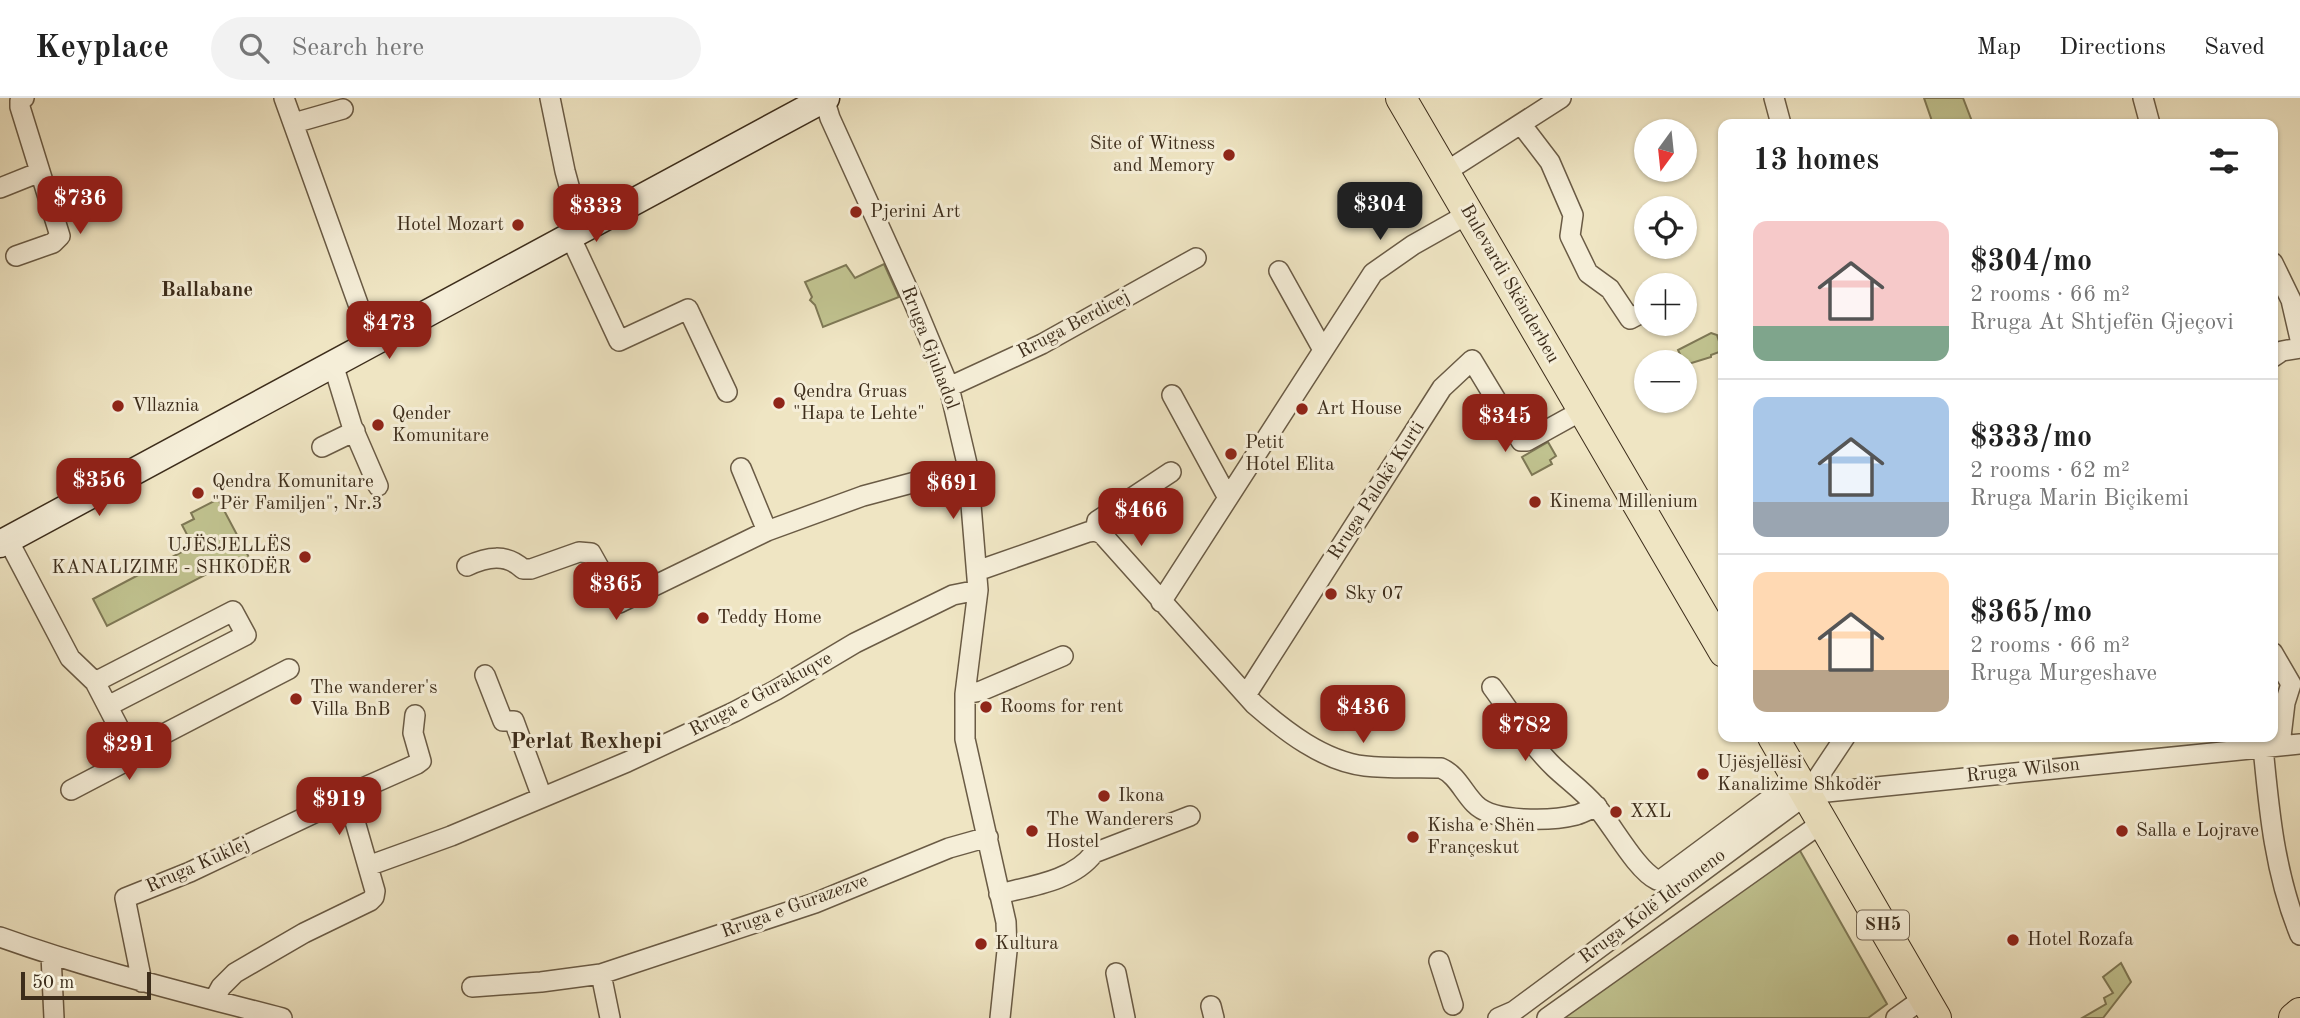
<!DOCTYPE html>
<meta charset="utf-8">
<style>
body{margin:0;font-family:"Old Standard TT",serif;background:#f2f2f2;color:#222;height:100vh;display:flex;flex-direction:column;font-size:26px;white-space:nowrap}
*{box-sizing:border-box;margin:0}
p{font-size:23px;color:#767676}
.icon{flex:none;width:38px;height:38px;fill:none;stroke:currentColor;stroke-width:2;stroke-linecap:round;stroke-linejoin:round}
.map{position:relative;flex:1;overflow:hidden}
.panel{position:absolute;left:1718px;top:21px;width:560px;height:623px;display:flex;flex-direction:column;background:#fff;border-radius:14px;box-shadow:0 2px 5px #0004}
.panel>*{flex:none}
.needle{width:46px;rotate:195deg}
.buttons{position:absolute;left:1634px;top:21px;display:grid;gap:14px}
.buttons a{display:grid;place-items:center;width:63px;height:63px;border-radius:50%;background:#fff;box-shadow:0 2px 5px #0004;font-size:35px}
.scale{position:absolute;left:21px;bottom:18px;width:130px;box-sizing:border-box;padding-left:7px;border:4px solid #3d2d1b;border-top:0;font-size:19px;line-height:24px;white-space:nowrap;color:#3d2d1b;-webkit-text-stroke:5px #f5eed8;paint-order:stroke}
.price{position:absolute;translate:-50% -60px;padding:0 16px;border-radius:14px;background:#8f2418;color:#fff;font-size:23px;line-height:46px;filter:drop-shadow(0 2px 4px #0008)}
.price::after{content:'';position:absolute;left:50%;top:42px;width:21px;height:16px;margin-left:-10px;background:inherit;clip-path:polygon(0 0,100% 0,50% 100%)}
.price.selected{background:#222;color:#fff}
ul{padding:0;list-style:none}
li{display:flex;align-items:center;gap:21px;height:175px;padding:0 35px}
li+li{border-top:2px solid #e0e0e0}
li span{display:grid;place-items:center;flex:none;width:196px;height:140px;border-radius:14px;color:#555}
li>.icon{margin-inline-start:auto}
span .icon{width:84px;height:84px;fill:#fffc;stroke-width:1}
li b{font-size:30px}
h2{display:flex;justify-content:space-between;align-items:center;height:84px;padding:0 35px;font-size:30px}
header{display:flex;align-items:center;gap:42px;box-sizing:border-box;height:98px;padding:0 35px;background:#fff;border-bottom:2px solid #e0e0e0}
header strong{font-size:33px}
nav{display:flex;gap:38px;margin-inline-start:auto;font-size:24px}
.search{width:490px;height:63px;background:#f2f2f2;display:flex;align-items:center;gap:18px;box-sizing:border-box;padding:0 24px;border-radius:38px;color:#767676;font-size:26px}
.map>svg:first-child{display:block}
.green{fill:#c0c28f;stroke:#7e7855;stroke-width:2}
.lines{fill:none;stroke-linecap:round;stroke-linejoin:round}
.street-casing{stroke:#6a5b45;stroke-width:22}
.secondary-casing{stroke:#3d2d1b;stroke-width:29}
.primary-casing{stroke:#3d2d1b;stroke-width:32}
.street{stroke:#f5eed8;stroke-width:19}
.secondary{stroke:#f5eed8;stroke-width:26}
.primary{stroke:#efe5c3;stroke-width:30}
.poi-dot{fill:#8f2418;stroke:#f5eed8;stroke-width:2.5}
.labels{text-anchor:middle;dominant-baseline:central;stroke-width:6;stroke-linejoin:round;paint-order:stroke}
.shield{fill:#f5eed8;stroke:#746754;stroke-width:2}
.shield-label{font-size:18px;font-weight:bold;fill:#3d2d1b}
.poi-label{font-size:19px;fill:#3d2d1b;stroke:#f5eed8;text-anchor:start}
.street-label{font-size:19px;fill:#3d2d1b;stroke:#f5eed8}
.neighbourhood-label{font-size:21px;font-weight:bold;fill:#3d2d1b;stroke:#f5eed8}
.quarter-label{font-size:23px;font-weight:bold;fill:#3d2d1b;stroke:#f5eed8}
</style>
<header>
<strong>Keyplace</strong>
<div class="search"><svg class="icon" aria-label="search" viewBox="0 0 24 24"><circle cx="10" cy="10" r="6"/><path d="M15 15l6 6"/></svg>Search here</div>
<nav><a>Map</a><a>Directions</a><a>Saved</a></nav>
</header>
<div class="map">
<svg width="2300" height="920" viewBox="0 0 2300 920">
<rect width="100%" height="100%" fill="#efe5c3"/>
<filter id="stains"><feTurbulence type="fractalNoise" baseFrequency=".00286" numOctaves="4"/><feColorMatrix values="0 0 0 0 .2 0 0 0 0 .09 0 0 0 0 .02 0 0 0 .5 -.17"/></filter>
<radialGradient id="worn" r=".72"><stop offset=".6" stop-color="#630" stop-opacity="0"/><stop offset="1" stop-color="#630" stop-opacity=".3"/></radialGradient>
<path class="green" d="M1924 0H1963L1973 26H1933Z
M884 166 899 199 823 229 815 207 810 202 812 199 805 184 846 167 855 180Z
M1711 235 1717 237 1722 253 1711 257V259L1685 267 1678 252Z
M1548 344 1556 358 1550 362 1552 366 1532 377 1522 359Z
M218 401 252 465 229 477 224 467 107 528 93 501 193 448 182 427 194 421 191 415Z
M1799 751 1887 906 1868 920H1560Z
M2121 865 2131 884 2103 920H2082L2106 906 2104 900 2113 895 2103 879Z"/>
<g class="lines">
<g class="street-casing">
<path id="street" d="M284 0 361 214 375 244
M550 0 565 73 581 132
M824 0 830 20 914 205 949 289 968 370 978 492 965 596V641L1006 824 1007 853 1000 920
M1774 0 1781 26
M2143 0 2150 26
M294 25 343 11
M1521 26 1550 64 1573 117 1570 138 1588 175 1610 191 1630 221 1647 212
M1444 75 1561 0
M0 90 40 74
M570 138 619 243 688 211 727 294
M16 158 53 145 60 138 20 9V3L24 0
M2273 165 2291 202 2300 241
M1279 173 1323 252
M2273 259 2282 253 2300 250
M333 266 352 328 378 388
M949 289 1042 246 1196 160
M1172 297 1228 400
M322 349 355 333
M741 370 767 433
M1095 433 1097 423 1171 374
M8 442 70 560 95 584 134 659 71 692
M467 468C487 459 506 455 523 471H531L579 454 591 455 619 505 767 433 863 398 968 370
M977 473 1088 434 1095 433 1102 436 1254 606C1285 633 1323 663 1365 668 1390 671 1416 669 1441 670 1457 677 1463 694 1475 706 1493 725 1552 723 1576 717 1583 715 1590 711 1597 708
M1161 504 1373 175 1413 147 1468 116
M2273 555 2291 586 2285 605 2280 647
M485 577 503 623H514L542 699
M95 584 233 513 246 537 108 608
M1492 589C1512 616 1531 647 1555 670 1569 683 1583 693 1595 707 1612 726 1636 772 1657 782L1662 781 1798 680
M965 596 981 593 1063 558
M1246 597 1442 290 1472 262 1521 343H1527L1583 312
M2263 649C2269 713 2275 777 2300 837
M131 653 289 571
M1807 696 2300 646
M368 768 451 738 627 664 734 614 776 592 855 545 953 497 978 492
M999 796C1031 788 1073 783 1094 755L1190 718
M0 839C92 872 187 895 282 920
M51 857 54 920
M1439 863 1453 907
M1116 875 1125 920
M601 876 610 920
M142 884 125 800 190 774 348 699 365 689 417 666 421 663 413 635 415 617
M472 889 541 884 601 876 815 805 949 750 988 739
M214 902 221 889 235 875 304 835 370 803 374 799 375 793 348 699
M1211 908 1214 920
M1498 920 1514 913 1807 696 1845 639
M1547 920 1823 724
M1896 920 1924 900"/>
</g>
<g class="secondary-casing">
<path id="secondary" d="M0 446 826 0"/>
</g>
<g class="primary-casing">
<path id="primary" d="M1401 0 1724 554
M1773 639 1936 920
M2294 920 2300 915"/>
</g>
<use href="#street" class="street"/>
<use href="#secondary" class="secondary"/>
<use href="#primary" class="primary"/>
</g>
<g class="poi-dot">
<circle cx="1229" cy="57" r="7"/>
<circle cx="856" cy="114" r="7"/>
<circle cx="518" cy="127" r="7"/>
<circle cx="779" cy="305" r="7"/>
<circle cx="118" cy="308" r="7"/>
<circle cx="1302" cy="311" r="7"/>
<circle cx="378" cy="327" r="7"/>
<circle cx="1231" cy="356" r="7"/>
<circle cx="198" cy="395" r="7"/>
<circle cx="1535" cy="404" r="7"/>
<circle cx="305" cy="459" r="7"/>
<circle cx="1331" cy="496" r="7"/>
<circle cx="703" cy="520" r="7"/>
<circle cx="296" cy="601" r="7"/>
<circle cx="986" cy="609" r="7"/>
<circle cx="1703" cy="676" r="7"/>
<circle cx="1104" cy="698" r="7"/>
<circle cx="1616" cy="714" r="7"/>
<circle cx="1032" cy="733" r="7"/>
<circle cx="2122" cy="733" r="7"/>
<circle cx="1413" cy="739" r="7"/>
<circle cx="2013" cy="842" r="7"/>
<circle cx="981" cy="846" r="7"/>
</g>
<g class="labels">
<rect class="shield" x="1857" y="812.5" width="52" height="29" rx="5"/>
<g class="shield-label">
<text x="1883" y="827">SH5</text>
</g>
<g class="poi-label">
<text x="1215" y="46" text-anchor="end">Site of Witness<tspan x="1215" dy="22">and Memory</tspan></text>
<text x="870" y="114">Pjerini Art</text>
<text x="504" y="127" text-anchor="end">Hotel Mozart</text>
<text x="793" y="294">Qendra Gruas<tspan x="793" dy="22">"Hapa te Lehte"</tspan></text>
<text x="132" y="308">Vllaznia</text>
<text x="1316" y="311">Art House</text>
<text x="392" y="316">Qender<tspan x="392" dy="22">Komunitare</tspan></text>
<text x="1245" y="345">Petit<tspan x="1245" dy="22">Hotel Elita</tspan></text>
<text x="212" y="384">Qendra Komunitare<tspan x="212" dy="22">"Për Familjen", Nr.3</tspan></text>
<text x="1549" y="404">Kinema Millenium</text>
<text x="291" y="448" text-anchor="end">UJËSJELLËS<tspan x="291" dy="22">KANALIZIME - SHKODËR</tspan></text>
<text x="1345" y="496">Sky 07</text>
<text x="717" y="520">Teddy Home</text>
<text x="310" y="590">The wanderer's<tspan x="310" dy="22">Villa BnB</tspan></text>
<text x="1000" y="609">Rooms for rent</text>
<text x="1717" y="665">Ujësjellësi<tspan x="1717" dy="22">Kanalizime Shkodër</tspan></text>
<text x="1118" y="698">Ikona</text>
<text x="1630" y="714">XXL</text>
<text x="1046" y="722">The Wanderers<tspan x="1046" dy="22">Hostel</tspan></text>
<text x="1427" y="728">Kisha e Shën<tspan x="1427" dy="22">Françeskut</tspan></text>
<text x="2136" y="733">Salla e Lojrave</text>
<text x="2027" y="842">Hotel Rozafa</text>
<text x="995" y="846">Kultura</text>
</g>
<g class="street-label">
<text transform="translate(1509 186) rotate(60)">Bulevardi Skënderbeu</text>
<text transform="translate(1074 227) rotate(-28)">Rruga Berdicej</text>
<text transform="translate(929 250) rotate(69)">Rruga Gjuhadol</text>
<text transform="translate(1377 393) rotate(-57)">Rruga Palokë Kurti</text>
<text transform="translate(761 597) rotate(-28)">Rruga e Gurakuqve</text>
<text transform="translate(2023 673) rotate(-6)">Rruga Wilson</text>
<text transform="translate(198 768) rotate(-24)">Rruga Kuklej</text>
<text transform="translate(795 809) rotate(-20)">Rruga e Gurazezve</text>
<text transform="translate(1653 809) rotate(-37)">Rruga Kolë Idromeno</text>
</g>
<g class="neighbourhood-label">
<text x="207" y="192">Ballabane</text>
</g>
<g class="quarter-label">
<text x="586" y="643">Perlat Rexhepi</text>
</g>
</g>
<rect width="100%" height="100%" filter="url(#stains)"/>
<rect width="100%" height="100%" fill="url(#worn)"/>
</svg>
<div class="buttons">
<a><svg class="needle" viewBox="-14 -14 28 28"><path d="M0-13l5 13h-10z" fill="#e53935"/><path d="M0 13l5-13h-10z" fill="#767676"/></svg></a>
<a><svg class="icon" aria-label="locate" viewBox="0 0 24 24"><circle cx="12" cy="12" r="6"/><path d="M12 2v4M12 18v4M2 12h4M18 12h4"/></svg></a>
<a>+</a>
<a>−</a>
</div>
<div class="scale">50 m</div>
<b class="price" style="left:80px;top:138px">$736</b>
<b class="price selected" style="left:1380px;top:144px">$304</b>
<b class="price" style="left:596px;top:146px">$333</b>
<b class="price" style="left:389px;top:263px">$473</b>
<b class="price" style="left:1505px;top:356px">$345</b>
<b class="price" style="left:99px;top:420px">$356</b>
<b class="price" style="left:953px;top:423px">$691</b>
<b class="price" style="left:1141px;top:450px">$466</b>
<b class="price" style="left:616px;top:524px">$365</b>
<b class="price" style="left:1363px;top:647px">$436</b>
<b class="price" style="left:1525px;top:665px">$782</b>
<b class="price" style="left:129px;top:684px">$291</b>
<b class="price" style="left:339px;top:739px">$919</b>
<section class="panel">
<h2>13 homes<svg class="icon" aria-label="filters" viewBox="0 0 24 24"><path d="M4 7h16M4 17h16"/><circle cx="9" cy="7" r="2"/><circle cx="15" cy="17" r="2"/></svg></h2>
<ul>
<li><span style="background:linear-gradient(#f6c9c9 75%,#7fa58c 0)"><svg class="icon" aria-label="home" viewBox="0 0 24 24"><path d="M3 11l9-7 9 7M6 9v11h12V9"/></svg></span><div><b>$304/mo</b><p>2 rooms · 66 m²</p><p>Rruga At Shtjefën Gjeçovi</p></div></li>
<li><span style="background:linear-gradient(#a9c7e8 75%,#9aa5b1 0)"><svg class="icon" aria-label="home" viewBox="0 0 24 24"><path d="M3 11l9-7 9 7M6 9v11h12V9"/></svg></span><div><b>$333/mo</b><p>2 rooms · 62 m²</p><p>Rruga Marin Biçikemi</p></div></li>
<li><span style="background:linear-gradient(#ffd9b3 70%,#b9a48a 0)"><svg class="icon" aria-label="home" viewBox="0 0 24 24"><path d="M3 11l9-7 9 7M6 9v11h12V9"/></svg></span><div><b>$365/mo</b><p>2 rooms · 66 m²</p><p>Rruga Murgeshave</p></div></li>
</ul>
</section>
</div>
